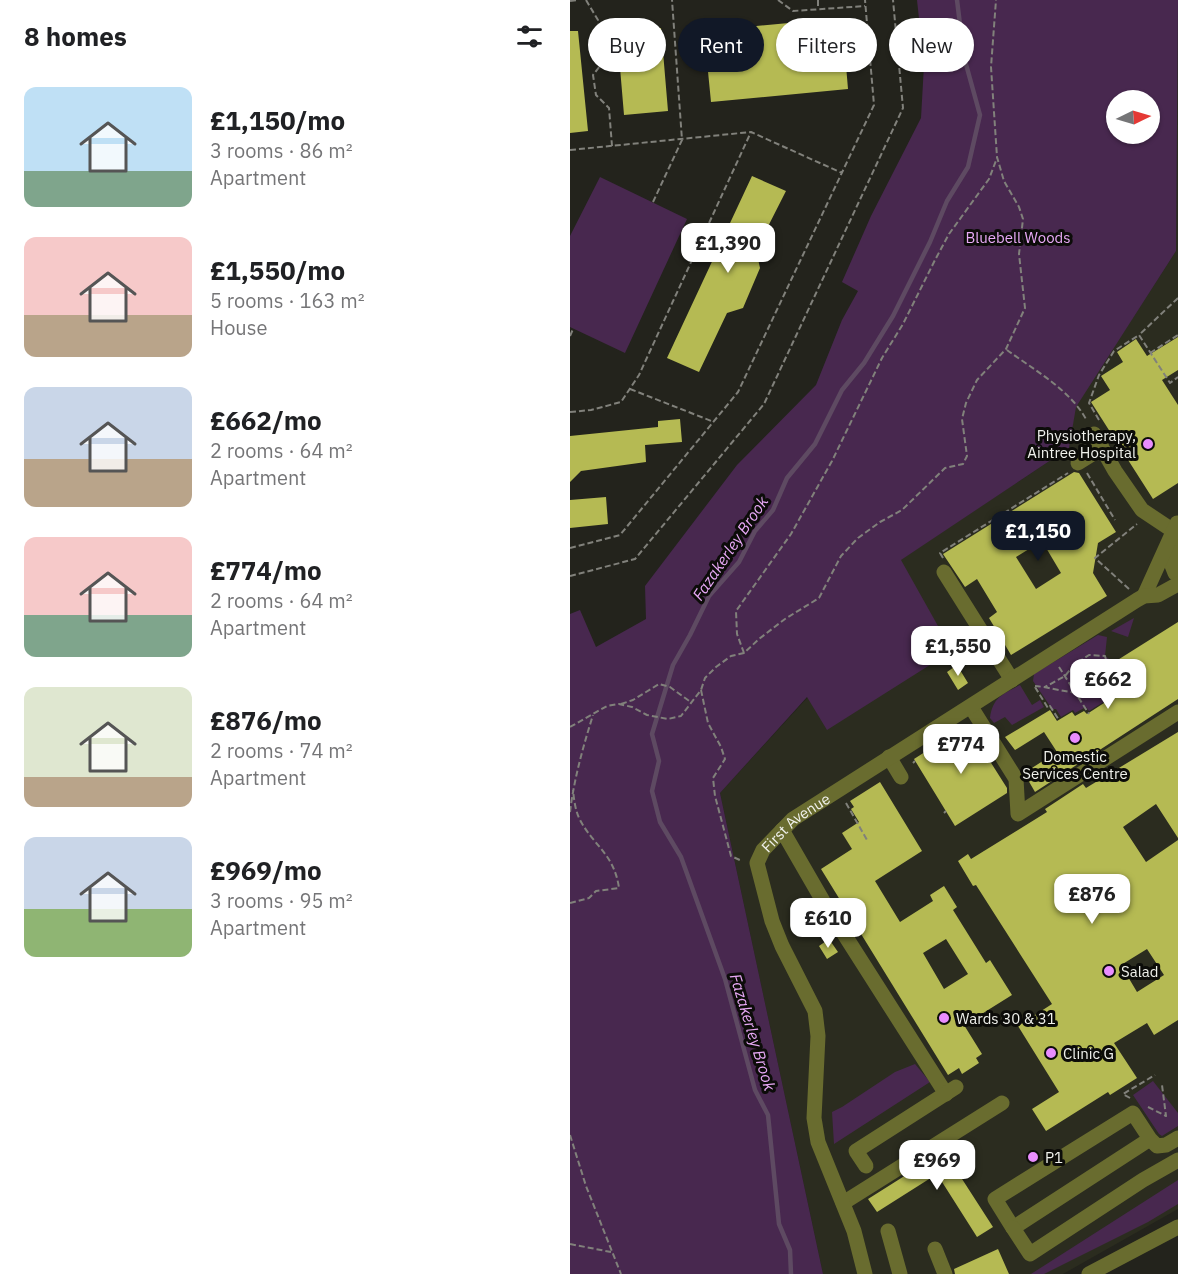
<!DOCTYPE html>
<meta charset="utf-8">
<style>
body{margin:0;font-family:"IBM Plex Sans",sans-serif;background:#f2f2f2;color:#202124;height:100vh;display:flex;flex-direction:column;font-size:22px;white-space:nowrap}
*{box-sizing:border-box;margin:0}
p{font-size:20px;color:#757577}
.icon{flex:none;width:33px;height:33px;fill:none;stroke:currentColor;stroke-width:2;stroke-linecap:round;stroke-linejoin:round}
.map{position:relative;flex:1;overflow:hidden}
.side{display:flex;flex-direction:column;background:#fff;width:570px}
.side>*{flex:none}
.banner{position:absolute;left:18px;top:18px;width:500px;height:54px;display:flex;gap:12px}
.needle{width:39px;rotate:85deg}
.controls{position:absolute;left:536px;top:90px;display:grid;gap:12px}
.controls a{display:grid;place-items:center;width:54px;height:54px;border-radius:50%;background:#fff;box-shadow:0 2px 4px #0004;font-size:30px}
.price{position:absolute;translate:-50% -51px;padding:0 14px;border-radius:12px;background:#fff;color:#222;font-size:20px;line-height:39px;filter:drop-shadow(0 2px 3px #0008)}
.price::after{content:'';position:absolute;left:50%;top:36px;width:18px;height:14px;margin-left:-9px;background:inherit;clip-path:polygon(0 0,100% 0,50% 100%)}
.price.selected{background:#111827;color:#fff}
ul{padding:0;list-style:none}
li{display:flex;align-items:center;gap:18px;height:150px;padding:0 24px}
li span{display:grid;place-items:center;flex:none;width:168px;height:120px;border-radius:12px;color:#555}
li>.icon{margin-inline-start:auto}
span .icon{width:72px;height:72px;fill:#fffc;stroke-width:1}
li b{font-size:26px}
h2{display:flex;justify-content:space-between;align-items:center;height:72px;padding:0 24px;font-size:26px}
.chip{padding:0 21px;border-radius:27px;background:#fff;box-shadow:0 2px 4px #0004;font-size:21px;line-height:54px}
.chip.selected{background:#111827;color:#fff}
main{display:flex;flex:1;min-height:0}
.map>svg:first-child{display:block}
.built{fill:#2b2c1f}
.green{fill:#48284f;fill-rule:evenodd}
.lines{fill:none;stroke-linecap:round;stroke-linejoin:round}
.stream{stroke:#5e4a62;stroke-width:4.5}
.building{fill:#b5ba53;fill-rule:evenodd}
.path{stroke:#81817b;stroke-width:2;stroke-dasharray:6 3;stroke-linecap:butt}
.minor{stroke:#696c2f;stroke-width:15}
.poi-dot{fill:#e98dfe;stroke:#0c0c09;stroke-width:2}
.labels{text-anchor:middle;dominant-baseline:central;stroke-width:6;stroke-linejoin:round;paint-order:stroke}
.park-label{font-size:15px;fill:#eaaaf8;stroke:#0c0c09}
.poi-label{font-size:15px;fill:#f0f1ec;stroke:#0c0c09;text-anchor:start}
.street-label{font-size:15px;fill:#f0f1ec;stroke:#0c0c09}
.water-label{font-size:16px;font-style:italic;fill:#e7a8f5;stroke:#0c0c09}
</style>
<main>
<section class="side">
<h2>8 homes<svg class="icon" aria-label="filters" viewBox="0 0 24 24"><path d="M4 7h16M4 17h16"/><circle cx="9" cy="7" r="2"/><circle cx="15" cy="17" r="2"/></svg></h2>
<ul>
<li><span style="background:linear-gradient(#bfe0f5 70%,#7fa58c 0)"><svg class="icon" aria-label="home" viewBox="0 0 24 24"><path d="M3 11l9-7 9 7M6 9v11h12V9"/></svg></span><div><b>£1,150/mo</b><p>3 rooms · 86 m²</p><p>Apartment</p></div></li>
<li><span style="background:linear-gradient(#f6c9c9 65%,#b9a48a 0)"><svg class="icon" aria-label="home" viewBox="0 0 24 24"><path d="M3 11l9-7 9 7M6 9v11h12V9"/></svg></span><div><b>£1,550/mo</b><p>5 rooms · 163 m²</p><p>House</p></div></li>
<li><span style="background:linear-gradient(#c9d6e8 60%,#b9a48a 0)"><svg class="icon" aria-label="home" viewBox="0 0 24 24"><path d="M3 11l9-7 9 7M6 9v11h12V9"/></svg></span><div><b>£662/mo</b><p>2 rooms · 64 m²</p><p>Apartment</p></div></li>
<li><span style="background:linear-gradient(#f6c9c9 65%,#7fa58c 0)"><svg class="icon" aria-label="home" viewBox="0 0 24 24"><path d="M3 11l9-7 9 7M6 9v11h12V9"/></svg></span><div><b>£774/mo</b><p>2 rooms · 64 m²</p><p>Apartment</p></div></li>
<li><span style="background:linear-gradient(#dfe7d0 75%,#b9a48a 0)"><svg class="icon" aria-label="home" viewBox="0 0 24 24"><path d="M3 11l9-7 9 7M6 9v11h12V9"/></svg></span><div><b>£876/mo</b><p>2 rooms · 74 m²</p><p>Apartment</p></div></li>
<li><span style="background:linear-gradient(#c9d6e8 60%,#8fb573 0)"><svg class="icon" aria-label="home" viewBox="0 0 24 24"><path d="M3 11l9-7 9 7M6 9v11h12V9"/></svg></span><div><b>£969/mo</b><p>3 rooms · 95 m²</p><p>Apartment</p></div></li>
</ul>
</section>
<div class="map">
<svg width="608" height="1274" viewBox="0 0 608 1274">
<rect width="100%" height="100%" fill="#23231c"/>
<path class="built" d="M608 0V1209L493 1274H253L150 793 305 624 306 576 499 448 505 407 606 251Z"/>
<path class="green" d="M347 0H608L606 251 506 407 499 448 331 560 382 651 257 730 237 697 150 793 253 1274H0V614L10 610 26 647 76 619 75 586 167 465 246 385 272 320 288 291 272 282 301 216 351 118 354 65ZM546 100H579V134H546Z
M30 177 117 219 55 353 0 327V236Z
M564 618 558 637 541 631Z
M528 635 537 637 535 656 543 662 553 678 540 686 545 695 519 711 516 707 505 713 503 710 491 717 486 709H482L463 681 464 674Z
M450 685 462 705 470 700 474 707 442 725 435 717 424 723 420 718C423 697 432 695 450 685Z
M345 1064 360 1082 264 1144 262 1112 272 1107 325 1072Z
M583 1081 608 1113V1126L592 1136 589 1134 563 1095Z
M608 1180V1204L578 1222 474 1274H461Z"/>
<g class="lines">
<path class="stream" d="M221 1274 220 1250 209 1224 198 1115 185 1090 155 979 111 857 90 822 82 791 89 761 82 734 103 665 120 635 139 596 169 562 185 531 203 510 217 478 245 444 272 390 294 363 323 316 360 242 377 201 398 167 410 115 394 57 387 0"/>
</g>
<path class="building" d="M272 18 278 89 141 102 134 31Z
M91 28 98 111 54 115 47 32Z
M0 31H8L18 131 0 133Z
M182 176 216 191 186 250 190 268 173 308 157 313 129 372 97 358Z
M608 337V370L592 380 608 405V483L583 499 521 402 540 390 531 376 553 362 547 352 566 339 577 356Z
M110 419 112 442 75 445 76 462 11 471 0 482V436L88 427V421Z
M504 472 509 473 546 532 528 543 523 573 537 596 441 655 419 618 427 612 407 579 395 587 373 554ZM472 541 491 573 466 589 446 557Z
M36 497 38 524 0 528V500Z
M608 622V699L465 792 454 773 487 752 474 732 445 750 435 737 480 710 487 721 502 712 505 716 514 711 517 714 548 694 544 689 558 680 546 661Z
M387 665 398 683 388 690 377 672Z
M397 725 437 788V793L385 826 344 759Z
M608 732V838L586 804 553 827 576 862 608 840V1020L584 1035 577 1023 544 1043 567 1078 540 1095 538 1092 476 1131 462 1109 489 1092 448 1026 482 1004 406 885 403 886 388 861 398 854 401 859 477 812 475 809 513 784 516 788ZM577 949 594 975 567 992 551 965Z
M310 782 352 851 305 881 330 922 363 901 360 895 374 886 387 907 383 910 416 963 420 960 442 995 394 1025 412 1054 406 1058 409 1063 392 1074 389 1068 378 1075 251 869 282 849 272 833 289 822 281 809 284 807 280 801ZM376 939 398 974 374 989 353 953Z
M259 939 268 952 257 959 249 946Z
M374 1151 423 1227 407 1237 367 1174 307 1212 298 1199Z
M428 1249 439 1274H385L384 1269Z"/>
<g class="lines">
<path class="path" d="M16 0 28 20 33 62 23 75 26 95 39 108 42 146
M208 0 223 11 295 6
M248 0V9
M0 1 7 0
M0 150 181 132 272 173
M83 202 112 140 102 0
M608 298 569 335 600 383 608 377
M0 336 3 329
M437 350C464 370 501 390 517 421
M580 353 608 335
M60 389 144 422
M0 412 21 410 51 402 69 375 181 132
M529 420 519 403 529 375 544 351 569 335
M517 473 545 520
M0 548 50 535 168 392 304 105 295 0
M373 558 370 553 498 473
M0 576 65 559 194 404 333 108 323 0
M559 589 525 558 567 524
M174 653 167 634 166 611 221 534 262 461 312 358 333 324 365 260 379 234 419 179 427 158
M489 667 519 714
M465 686C493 688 551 713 535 656L519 655 504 665 495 676 475 687
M465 687 478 708 480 706 489 720
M131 690 138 723 151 747 155 759 143 778 145 796 161 856 172 861
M51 704 63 700 89 684 100 687 122 703
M0 727 37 706 49 704 62 707 77 715 98 719 111 716 131 690 135 678 146 667 161 656 174 653 189 639 215 619 249 598 271 556 288 538 310 522 332 510 375 468 393 464 397 456 392 419 396 403 407 380 436 349 455 308 449 254 453 219 449 207 434 181 427 157 421 67 426 0
M343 763 345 761
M276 803 297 840
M0 812C4 779 13 747 23 715
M374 813 376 811
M0 903 19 898 26 891 49 888C44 853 23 846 9 818 5 809 4 799 3 790
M560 1098 553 1094 585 1075
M578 1107 596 1116 592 1085
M0 1135 16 1186 51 1274
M0 1244 41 1252"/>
<g class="minor">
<path d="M524 434 545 471 572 510 602 530"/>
<path d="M508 463 532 448"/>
<path d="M602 541 601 563 605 573H608"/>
<path d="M374 572 442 680"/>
<path d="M574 596 607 523"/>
<path d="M401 707 446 779 448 814 608 712"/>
<path d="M319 757 331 777"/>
<path d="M212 830 253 901 376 1094"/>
<path d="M580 1139 443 1228 425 1199 563 1113 580 1139 587 1146 596 1145 608 1138"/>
<path d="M296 1166 286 1151 386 1087"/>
<path d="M273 1203 432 1103"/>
<path d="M443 1228 460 1254 573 1180 608 1160"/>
<path d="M318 1231 330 1274"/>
<path d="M365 1249 375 1274"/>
<path id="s1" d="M295 1274 284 1231 248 1142 244 1118 248 1036 245 1011 212 946 202 921 187 863 193 850 223 819 567 600 574 596 588 595 608 584"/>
<path d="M519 1274 608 1227"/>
</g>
</g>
<g class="poi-dot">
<circle cx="578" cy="444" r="6"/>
<circle cx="505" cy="738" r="6"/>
<circle cx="539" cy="971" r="6"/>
<circle cx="374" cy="1018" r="6"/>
<circle cx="481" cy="1053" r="6"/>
<circle cx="463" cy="1157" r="6"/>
</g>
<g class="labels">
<g class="park-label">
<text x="448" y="237">Bluebell Woods</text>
</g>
<g class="poi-label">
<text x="566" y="435" text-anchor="end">Physiotherapy,<tspan x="566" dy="17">Aintree Hospital</tspan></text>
<text x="505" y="756" text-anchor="middle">Domestic<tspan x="505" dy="17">Services Centre</tspan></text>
<text x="551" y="971">Salad</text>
<text x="386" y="1018">Wards 30 &amp; 31</text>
<text x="493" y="1053">Clinic G</text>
<text x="475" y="1157">P1</text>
</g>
<g class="street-label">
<text stroke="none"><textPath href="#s1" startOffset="489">First Avenue</textPath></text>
</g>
<g class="water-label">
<text transform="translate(160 548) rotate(-56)">Fazakerley Brook</text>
<text transform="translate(183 1032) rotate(73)">Fazakerley Brook</text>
</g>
</g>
</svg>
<div class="controls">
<a><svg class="needle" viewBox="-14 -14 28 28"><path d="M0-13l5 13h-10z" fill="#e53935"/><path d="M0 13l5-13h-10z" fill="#757577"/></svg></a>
</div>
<b class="price" style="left:158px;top:274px">£1,390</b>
<b class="price selected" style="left:468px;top:562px">£1,150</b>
<b class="price" style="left:388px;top:677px">£1,550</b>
<b class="price" style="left:538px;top:710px">£662</b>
<b class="price" style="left:391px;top:775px">£774</b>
<b class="price" style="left:522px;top:925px">£876</b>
<b class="price" style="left:258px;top:949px">£610</b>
<b class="price" style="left:367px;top:1191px">£969</b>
<div class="banner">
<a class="chip">Buy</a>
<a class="chip selected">Rent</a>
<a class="chip">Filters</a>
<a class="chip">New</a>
</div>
</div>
</main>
